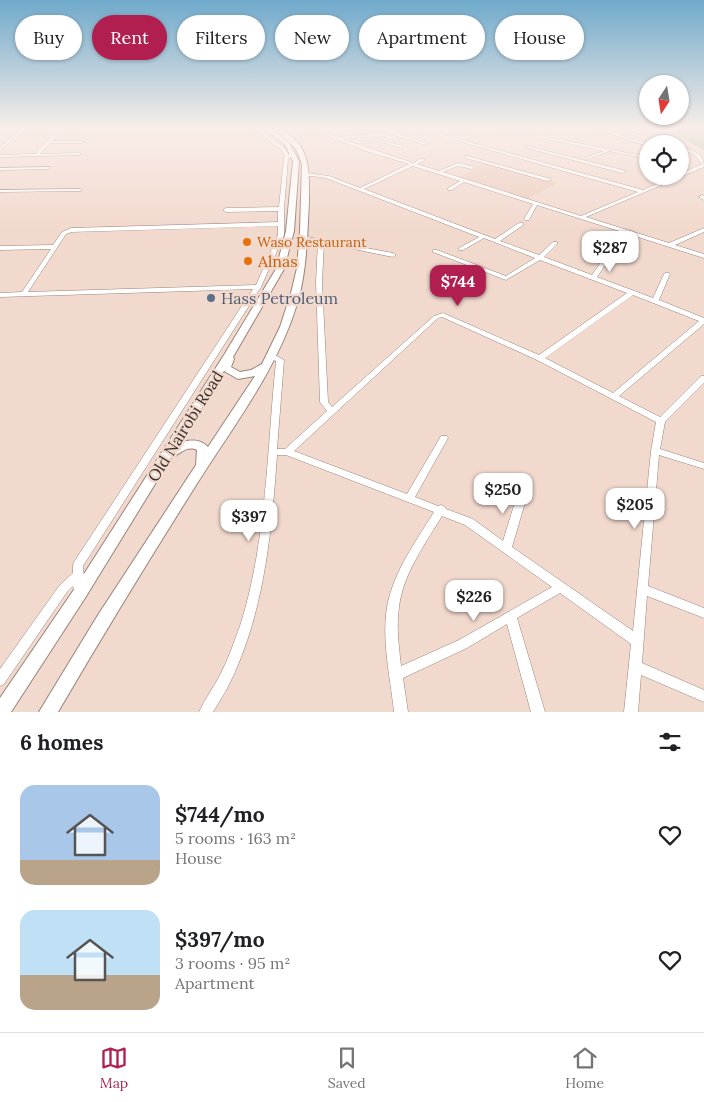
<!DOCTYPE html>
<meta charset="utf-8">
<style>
body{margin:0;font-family:Lora,serif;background:#f2f2f2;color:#202124;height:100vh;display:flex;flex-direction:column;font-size:19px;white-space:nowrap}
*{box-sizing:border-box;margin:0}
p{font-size:16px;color:#757577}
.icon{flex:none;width:28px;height:28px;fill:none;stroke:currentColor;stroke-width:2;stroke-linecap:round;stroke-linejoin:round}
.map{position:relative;height:712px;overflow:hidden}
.details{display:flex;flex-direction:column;background:#fff;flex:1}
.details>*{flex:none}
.guide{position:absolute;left:15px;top:15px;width:675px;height:45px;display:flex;gap:10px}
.needle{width:32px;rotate:192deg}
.fabs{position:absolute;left:639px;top:75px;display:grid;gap:10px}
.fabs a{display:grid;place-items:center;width:50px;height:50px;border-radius:50%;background:#fff;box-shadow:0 1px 4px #0004;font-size:25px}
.price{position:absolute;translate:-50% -42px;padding:0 11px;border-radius:10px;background:#fff;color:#222;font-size:16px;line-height:32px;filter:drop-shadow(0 1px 2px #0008)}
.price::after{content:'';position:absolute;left:50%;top:30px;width:15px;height:11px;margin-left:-8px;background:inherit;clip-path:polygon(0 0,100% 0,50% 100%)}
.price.active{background:#b01f50;color:#fff}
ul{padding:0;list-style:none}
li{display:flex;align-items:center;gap:15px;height:125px;padding:0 20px}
li span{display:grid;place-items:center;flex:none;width:140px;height:100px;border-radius:15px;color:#555}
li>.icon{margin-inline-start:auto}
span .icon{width:60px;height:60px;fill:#fffc;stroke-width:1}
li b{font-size:21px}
h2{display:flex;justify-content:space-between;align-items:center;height:60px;padding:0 20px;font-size:21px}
.chip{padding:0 18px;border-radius:22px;background:#fff;box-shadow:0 1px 4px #0004;font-size:18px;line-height:45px}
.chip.active{background:#b01f50;color:#fff}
.dock{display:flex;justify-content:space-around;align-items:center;height:70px;border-top:1px solid #e0e0e0;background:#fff;font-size:14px;color:#757577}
.dock a{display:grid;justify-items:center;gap:2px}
.dock .active{color:#b01f50}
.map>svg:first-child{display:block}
.built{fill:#edcdbf}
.green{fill:#aac1a1}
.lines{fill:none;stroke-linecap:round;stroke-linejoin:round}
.minor-casing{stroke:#9a8379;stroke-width:1}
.highway-casing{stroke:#9a8379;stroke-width:2}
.minor{fill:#fff;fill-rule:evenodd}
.highway{fill:#fff;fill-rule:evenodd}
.food-dot{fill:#e8710a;stroke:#f2d9ce;stroke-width:2}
.service-dot{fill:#5c6f8a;stroke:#f2d9ce;stroke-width:2}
.labels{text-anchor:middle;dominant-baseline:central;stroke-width:5;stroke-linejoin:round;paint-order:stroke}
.far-food-label{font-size:14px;fill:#c56008;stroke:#f2d9ce;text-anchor:start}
.food-label{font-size:16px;fill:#c56008;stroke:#f2d9ce;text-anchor:start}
.service-label{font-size:16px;fill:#4e5e75;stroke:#f2d9ce;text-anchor:start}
.street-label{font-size:16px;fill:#3b312d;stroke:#f2d9ce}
</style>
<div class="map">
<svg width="704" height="712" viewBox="0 0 704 712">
<rect width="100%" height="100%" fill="#f2d9ce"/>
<path class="built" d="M485 162 557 183 528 199 460 177Z"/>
<path class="green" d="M666 129H704V150Z"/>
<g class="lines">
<g class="minor-casing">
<path id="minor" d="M21 129H80L78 130H62L52 141H82L84 142 82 143H50L40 154 80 153V155H78L0 157V155L35 154 57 131H23L0 150V147Z
M255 129 262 130 276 142 283 146 289 155 293 153 295 154 288 159 284 209V235L261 287 83 566 85 591 83 594 79 596 75 594 73 586 67 592 4 684 0 686V669L59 586 73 573V565L74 562 253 289 0 297V293L22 292 51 249 0 250V246L53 245 62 232 71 228 278 222V211L226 212 223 210 226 208 279 207 284 158 285 156 280 148 273 144ZM278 226V235L256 285 28 292 66 234 72 232Z
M309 129H314L337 137 421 130 423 129H455L471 134 469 135 450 130 433 132 643 190 675 176H680V174L702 164 694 154 680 149V147C692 150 704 152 704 167L586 217 669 243 704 228V232L675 245 704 254V258L537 205 529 220H525L524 219 533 204 464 182 452 190H448V188L460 181 413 166 364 189 495 239 519 223H523V225L500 241 539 255 553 242H557V244L544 257 592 275 606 255H610L611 256 597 277 653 298 664 274 665 273H669L670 274 659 300 704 318V324L619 396 660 417 701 376H704V383L665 422 660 449 704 463V469L659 455 648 586 704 608V618L647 596 642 663 704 690V702L641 675 638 712H624L631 644 560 593 517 618 545 712H531L507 624 467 648 403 678 408 712H394C390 674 379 631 390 594 399 564 418 538 434 512L286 455H277C272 528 265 604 235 672 229 686 221 699 213 712H199C205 699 213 688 220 675 228 660 234 642 240 626 267 541 267 449 276 361L266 356 267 354H273L284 360 277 449H285L327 411 320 402 316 282 318 242 302 238V236L393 253 396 255 393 257 324 243 322 282 328 402 332 407 434 316 443 313 445 314 539 355 627 293 540 260 506 280 433 252V250H437L506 276 535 258 484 238 463 250H459V248L479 237 326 178 304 175V174L306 173 329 176 360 188 409 164 369 152ZM426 132 638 192 581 216 443 172 458 166 472 169 474 168V167L458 163 439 171 417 164 424 161V159H420L413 163 342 139 365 137 401 148H402V146L370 137 393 135 426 145 428 144 427 143 399 134ZM633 295 699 321 613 393 545 358ZM442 317 537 360 656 422 651 451 633 631 512 547 529 489 527 486 524 485 521 486 519 489 503 541 473 519 446 509 444 506 441 505 438 506 415 497 448 438 447 436H441L407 494 294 451 438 318ZM442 516 465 525 552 587 459 640 401 666C399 647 396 627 399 607 403 574 425 544 442 516Z
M500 129H507L648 157V159L609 151 589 159H587V157L604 151Z
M597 129H603L648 144 647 146Z
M615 129H621L668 144H661Z
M527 146 626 171V172L622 173 527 148Z
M467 156 551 179V180L547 181 465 158V156Z
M50 167V168L48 169 0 170V168Z
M80 189 82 190V191L0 192V190Z
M702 195 704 196V200L699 197Z"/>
</g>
<g class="highway-casing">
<path id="highway" d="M261 129H268L278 134 289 143 299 161 294 231 284 269 233 357 234 359 231 367 240 372 251 370 262 364 280 327 291 293 297 268 300 230 302 164 296 149 279 133V131L281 130C312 145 309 173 309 202 307 237 307 271 297 304 277 370 234 425 198 482 150 558 103 635 58 712H39L98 615 196 465 197 450C187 445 180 454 171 458L85 598 11 712H0V698L75 588 224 355 276 269 286 231 293 161 285 145 274 136ZM224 371 238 379 255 376 208 447C200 439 192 440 181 442Z"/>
</g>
<use href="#minor" class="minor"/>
<use href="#highway" class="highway"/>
</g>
<linearGradient id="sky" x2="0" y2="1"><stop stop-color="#6fa9cb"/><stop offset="0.56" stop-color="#f9eee9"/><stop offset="1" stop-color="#f9eee9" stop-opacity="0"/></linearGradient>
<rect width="704" height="229" fill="url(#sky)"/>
<g class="food-dot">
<circle cx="247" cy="242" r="5"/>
<circle cx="248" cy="261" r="5"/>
</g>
<circle class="service-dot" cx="211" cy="298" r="5"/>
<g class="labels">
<g class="far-food-label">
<text x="257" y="242">Waso Restaurant</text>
</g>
<g class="food-label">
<text x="258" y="261">Alnas</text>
</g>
<g class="service-label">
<text x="221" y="298">Hass Petroleum</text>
</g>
<g class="street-label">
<text transform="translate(185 426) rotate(-58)">Old Nairobi Road</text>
</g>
</g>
</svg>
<div class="fabs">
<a><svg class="needle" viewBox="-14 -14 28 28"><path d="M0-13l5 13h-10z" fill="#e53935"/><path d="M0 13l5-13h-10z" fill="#757577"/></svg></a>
<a><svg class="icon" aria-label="locate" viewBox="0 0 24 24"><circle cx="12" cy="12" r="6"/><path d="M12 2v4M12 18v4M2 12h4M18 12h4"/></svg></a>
</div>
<b class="price" style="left:610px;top:273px">$287</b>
<b class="price active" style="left:458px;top:307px">$744</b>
<b class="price" style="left:503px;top:515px">$250</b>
<b class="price" style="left:635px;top:530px">$205</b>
<b class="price" style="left:249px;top:542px">$397</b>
<b class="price" style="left:474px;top:622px">$226</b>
<div class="guide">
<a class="chip">Buy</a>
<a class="chip active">Rent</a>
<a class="chip">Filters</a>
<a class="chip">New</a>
<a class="chip">Apartment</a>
<a class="chip">House</a>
</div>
</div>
<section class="details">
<h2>6 homes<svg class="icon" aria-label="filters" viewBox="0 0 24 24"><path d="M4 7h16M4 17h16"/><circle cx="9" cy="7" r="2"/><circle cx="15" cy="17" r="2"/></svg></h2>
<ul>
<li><span style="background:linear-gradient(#a9c7e8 75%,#b9a48a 0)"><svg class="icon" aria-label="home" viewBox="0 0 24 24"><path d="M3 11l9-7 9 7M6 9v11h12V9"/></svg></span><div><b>$744/mo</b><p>5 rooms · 163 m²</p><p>House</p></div><svg class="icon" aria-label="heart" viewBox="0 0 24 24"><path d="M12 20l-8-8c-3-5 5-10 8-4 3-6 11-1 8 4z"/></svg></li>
<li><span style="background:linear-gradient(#bfe0f5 65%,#b9a48a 0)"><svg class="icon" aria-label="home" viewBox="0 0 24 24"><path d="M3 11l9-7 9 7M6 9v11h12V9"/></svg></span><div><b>$397/mo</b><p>3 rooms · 95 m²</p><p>Apartment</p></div><svg class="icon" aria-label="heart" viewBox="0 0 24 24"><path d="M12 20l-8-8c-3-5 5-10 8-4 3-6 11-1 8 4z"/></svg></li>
</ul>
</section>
<nav class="dock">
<a class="active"><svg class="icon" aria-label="map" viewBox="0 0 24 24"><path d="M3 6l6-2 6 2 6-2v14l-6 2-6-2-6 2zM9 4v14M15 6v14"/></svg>Map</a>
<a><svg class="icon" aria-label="saved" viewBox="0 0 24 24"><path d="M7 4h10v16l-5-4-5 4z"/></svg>Saved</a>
<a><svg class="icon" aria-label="home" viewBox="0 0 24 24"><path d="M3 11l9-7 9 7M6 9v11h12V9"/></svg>Home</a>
</nav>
